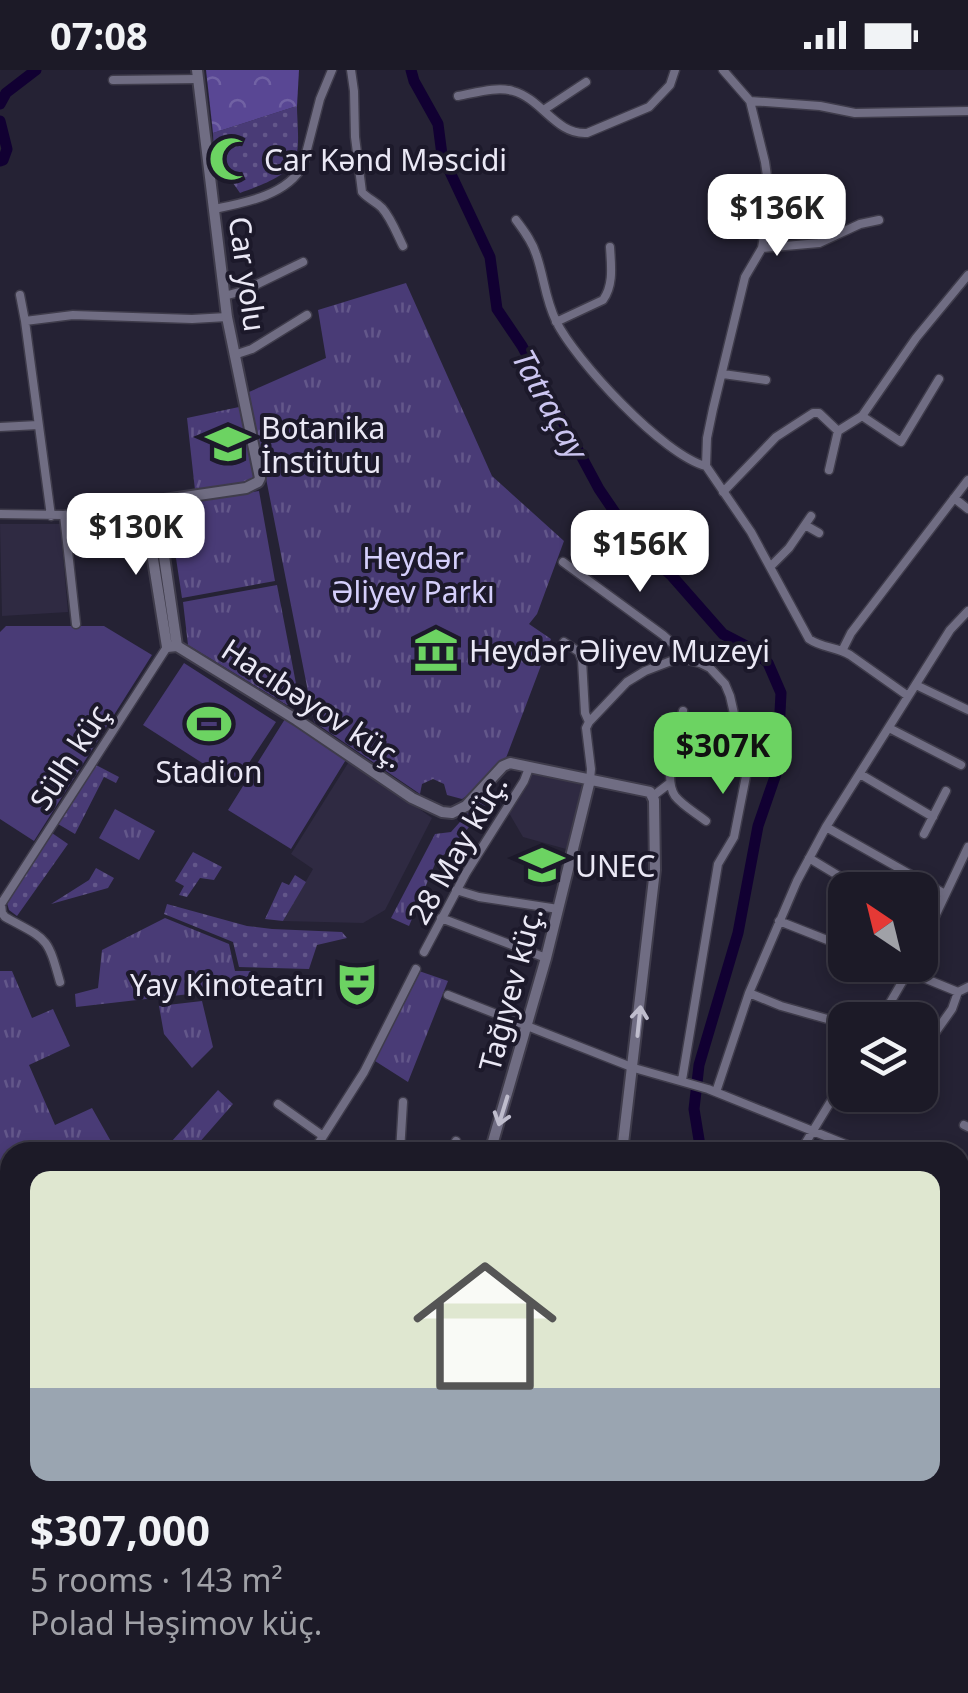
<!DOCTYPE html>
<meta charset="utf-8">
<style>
body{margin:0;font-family:"Noto Sans",sans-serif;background:#25232f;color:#f1f3f6;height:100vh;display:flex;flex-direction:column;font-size:38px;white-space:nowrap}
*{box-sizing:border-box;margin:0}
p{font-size:32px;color:#a0a1a7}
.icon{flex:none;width:55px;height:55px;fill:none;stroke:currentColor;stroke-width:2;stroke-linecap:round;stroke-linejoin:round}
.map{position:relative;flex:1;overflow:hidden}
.panel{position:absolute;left:0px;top:1072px;width:970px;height:552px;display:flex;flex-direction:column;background:#1c1a27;border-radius:30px 30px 0 0;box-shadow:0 5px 15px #0003,0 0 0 2px #3a3844}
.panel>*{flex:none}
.needle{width:65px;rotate:325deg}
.buttons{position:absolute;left:828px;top:802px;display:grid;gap:20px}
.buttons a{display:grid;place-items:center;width:110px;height:110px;border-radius:20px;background:#1c1a27;box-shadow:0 5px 15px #0003,0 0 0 2px #3a3844;font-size:50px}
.price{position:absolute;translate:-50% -85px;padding:0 22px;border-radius:20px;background:#fff;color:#222;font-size:32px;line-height:65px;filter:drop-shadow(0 2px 5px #0008)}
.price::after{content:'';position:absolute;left:50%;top:60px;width:30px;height:22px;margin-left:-15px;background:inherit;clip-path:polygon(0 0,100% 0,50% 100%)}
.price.current{background:#6cd362;color:#111}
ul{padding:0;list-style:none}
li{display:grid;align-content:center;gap:20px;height:530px;padding:0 30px}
li span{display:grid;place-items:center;height:310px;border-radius:20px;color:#555}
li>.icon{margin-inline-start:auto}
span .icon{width:180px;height:180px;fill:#fffc;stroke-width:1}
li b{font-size:42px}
.status{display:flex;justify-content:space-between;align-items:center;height:70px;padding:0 50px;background:#1c1a27;direction:ltr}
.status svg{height:28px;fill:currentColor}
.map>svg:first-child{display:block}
.built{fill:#2f2a42}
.grass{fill:url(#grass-dots)}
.forest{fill:url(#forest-crowns)}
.park{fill:url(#park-tufts)}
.pitch{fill:#493b76}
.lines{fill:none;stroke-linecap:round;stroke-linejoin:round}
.river{stroke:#110032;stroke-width:11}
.street-casing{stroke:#3f3c4b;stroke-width:11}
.secondary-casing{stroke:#3f3c4b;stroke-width:14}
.street{stroke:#706d83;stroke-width:8}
.secondary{stroke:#706d83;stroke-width:10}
.oneway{stroke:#bfbdcd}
.labels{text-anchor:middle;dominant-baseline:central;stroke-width:8;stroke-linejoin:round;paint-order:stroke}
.poi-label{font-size:30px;fill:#eae8f5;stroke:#1c192a;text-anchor:start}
.street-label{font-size:30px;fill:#eae8f5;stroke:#1c192a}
.park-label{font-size:30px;fill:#d5cffb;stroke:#1c192a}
.water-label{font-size:32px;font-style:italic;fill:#cbc5f0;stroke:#1c192a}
</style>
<div class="status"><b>07:08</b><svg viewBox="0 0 49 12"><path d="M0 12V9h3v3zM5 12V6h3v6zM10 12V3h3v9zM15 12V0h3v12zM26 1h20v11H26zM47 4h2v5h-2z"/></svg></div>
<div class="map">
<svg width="968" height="1623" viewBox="0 0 968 1623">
<defs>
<pattern id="grass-dots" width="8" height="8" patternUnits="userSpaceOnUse" patternTransform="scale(2.5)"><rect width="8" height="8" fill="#493b76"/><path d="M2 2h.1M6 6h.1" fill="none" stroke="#63578a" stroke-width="1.8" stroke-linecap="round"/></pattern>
<pattern id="forest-crowns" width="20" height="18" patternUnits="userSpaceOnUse" patternTransform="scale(2.5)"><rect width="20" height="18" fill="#594794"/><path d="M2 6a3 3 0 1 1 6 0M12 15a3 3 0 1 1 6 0" fill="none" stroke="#7162a4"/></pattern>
<pattern id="park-tufts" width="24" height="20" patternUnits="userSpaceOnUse" patternTransform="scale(2.5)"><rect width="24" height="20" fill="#493b76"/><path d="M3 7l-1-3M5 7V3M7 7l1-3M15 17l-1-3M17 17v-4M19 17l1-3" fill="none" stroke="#63578a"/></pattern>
</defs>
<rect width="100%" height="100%" fill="#252234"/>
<path class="built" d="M0 454H60L68 542 2 546Z
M350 690 432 748 385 840 363 853 283 851 313 799 291 784Z
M533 703 575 711 582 716 566 779 523 767 509 743Z"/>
<path class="grass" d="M297 36C297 49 300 75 296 87 289 107 258 116 240 123L214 86 213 63Z
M96 695 119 707 116 713 104 707 75 764 58 754Z
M52 763 68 774 17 846 9 840 7 833Z
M193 782 222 797 214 810 200 808 187 827 179 825 184 816 175 811Z
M96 798 114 808 108 818 51 834 89 810Z
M295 805 306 812 283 851 265 849 282 812 289 815Z
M167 834 247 856 272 859 342 862 347 868 317 875 309 899 239 897 233 872 164 844Z"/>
<path class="forest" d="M206 0H299L297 36 213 63Z"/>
<path class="park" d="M406 213 492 406 564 471 537 544 529 554 551 569 506 688 475 720 462 729 447 725 444 714 433 709 422 714 420 724 314 652 249 322 326 288 318 240Z
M239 337 255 411 195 420 187 348Z
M259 421 275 511 182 528 168 435Z
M277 515 298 624V630L292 635H287L188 575 183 532Z
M483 726 488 733 450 781 437 789 409 856 391 848 435 764 451 762Z
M115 739 155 761 139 790 99 768Z
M165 848 229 874 235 901H251V917L76 937 75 924 98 918 102 880Z
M0 901H12L32 948 53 939 70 976 29 995 55 1055 92 1038 113 1075 106 1082H10V1143L0 1138Z
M419 901 448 911 408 1012 375 991Z
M202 931 213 977 192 998 164 964 159 936Z
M218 1020 233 1034 191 1082H162Z"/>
<path class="pitch" d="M6 556H104L152 585 34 771 0 749V562Z
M184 593 276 652 235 714 143 655Z
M285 649 347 688 291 779 228 740Z"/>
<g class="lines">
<path class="river" d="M411 0 414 11 438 54 442 85 490 187 497 239 522 276 599 419 637 475 672 506 723 564 748 577 768 593 781 623 777 701 758 756 738 863 699 995 694 1039 701 1082
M0 34 6 23 36 0
M0 51 7 79 3 90 0 91
M960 1440 968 1420
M938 1615V1623
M611 1623 612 1615"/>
<g class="street-casing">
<path id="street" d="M351 0 354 21 355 67 362 122C368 129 375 131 382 138 391 148 397 164 403 176
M113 10 198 9
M458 26C475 23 497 16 513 21 542 29 556 65 587 63L649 37 670 15 675 0
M750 31 820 36 855 43 968 41
M545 39 586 12
M214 139C244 133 288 125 303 95L320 29 332 0
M516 150C524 161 532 171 536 184 544 206 545 229 556 251 575 290 664 386 706 396
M762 178 819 173 860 154 879 150
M20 225 25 251
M224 226 243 221 303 192
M556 252 603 230C614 215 611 195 610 177
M234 285 252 279 307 245
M723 304 766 310
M862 346 901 372 939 309
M0 357 38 355
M706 396 707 368 713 339 745 207 762 178 770 127 765 92 750 31 723 0
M706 396 751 462 809 569C822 578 837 577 850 585L908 626
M829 400 838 361
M723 422 776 367 813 343H819L838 361 862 346 916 268 968 205
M954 428 968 439
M0 444 64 445 144 433
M64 445 76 554
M51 446 25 251 73 245 192 249 227 247
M805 455 819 463
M563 492 663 565 673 574 679 588
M771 496 789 478 811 446
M564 572 579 582 582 590 585 643 589 652
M842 581 851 563 968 410
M916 615 968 640
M683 641C678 661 662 707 675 726 683 736 696 743 706 751
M889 658 961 695
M860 704 933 747
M590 710 591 699 586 658 589 652 627 612 645 601 679 588 700 593 710 598 725 614 730 626 747 701 734 767 718 794 682 1010
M653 726 670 713
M826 757 945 824
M924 764 946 721
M809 788 862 820
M456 820 479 827 558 839
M441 848 546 888
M779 851 845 877
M920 878 968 777
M424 882 466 803 524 711 529 698
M892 895 958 922 968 917
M60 912C47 865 47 870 5 847L2 843 1 834 167 577
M749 923 781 936 845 954
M448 925 634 998 708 1019 865 1082
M880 950 912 895
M920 984 952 939 958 922
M716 1022 749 923 797 811 826 757 950 560 968 541
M278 1034 323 1066
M964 1055 968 1057
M313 1082 364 1002 416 899
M400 1082 403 1032
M451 1082 456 1071
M800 1082 845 1008
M960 1122 968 1126
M963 1208 968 1211
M960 1227 968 1231
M960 1260 968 1262
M0 1327 8 1324 10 1326
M0 1543 10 1567
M68 1615 82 1623
M742 1615 746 1623
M247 1622 263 1623
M194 1623 196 1615
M299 1623 304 1615
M389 1623 393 1615
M595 1623 596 1615
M639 1623V1615
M847 1623 852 1615"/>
</g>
<g class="secondary-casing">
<path id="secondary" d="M156 431 177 576
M177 576 297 650 412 728 442 742 452 743 466 736 503 696 510 693 650 722 654 730 655 800 622 1082
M177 576 167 577 144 433 246 418 258 412 260 408 227 247 197 0
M490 1082 546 888 590 710
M0 1399 10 1396
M960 1530 968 1533
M95 1623 99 1615"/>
</g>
<use href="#street" class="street"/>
<use href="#secondary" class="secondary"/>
</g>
<defs><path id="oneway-shaft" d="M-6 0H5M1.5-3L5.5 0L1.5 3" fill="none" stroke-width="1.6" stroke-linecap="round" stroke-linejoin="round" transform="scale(2.5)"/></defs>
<g class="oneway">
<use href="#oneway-shaft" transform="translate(639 951) rotate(-84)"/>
<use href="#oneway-shaft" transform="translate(503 1041) rotate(107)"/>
</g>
<defs>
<g id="mosque-bare" transform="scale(3.45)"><path d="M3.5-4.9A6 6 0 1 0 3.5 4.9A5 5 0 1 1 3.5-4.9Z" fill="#6cd362" stroke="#1c192a" stroke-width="2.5" paint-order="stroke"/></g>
<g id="university-bare" transform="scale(3.45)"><path d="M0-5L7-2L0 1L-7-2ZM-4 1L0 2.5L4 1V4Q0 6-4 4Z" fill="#6cd362" stroke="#1c192a" stroke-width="2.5" paint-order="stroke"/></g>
<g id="museum-bare" transform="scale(3.45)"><path d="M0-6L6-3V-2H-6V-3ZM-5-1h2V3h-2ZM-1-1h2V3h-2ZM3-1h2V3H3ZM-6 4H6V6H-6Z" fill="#6cd362" stroke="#1c192a" stroke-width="2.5" paint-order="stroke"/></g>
<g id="stadium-bare" transform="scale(3.45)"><path d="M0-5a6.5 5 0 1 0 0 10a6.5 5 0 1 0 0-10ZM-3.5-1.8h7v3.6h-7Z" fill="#6cd362" stroke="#1c192a" stroke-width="2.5" paint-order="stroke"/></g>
<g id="theatre-bare" transform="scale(3.45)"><path d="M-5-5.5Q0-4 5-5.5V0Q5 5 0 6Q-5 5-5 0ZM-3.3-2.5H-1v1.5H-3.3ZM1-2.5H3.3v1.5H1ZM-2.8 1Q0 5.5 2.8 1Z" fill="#6cd362" stroke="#1c192a" stroke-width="2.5" paint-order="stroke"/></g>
</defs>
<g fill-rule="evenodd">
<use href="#mosque-bare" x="231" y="89"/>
<use href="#university-bare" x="228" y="374"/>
<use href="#museum-bare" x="436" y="580"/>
<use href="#stadium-bare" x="209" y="654"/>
<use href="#university-bare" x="542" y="795"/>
<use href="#theatre-bare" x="357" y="914"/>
</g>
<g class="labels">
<g class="poi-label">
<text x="264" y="89">Car Kənd Məscidi</text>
<text x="261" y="357">Botanika<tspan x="261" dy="34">İnstitutu</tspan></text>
<text x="469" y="580">Heydər Əliyev Muzeyi</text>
<text x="209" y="701" text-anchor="middle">Stadion</text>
<text x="575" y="795">UNEC</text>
<text x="324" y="914" text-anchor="end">Yay Kinoteatrı</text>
</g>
<g class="street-label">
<text transform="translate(248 204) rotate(82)">Car yolu</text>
<text transform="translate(313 633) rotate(33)">Hacıbəyov küç.</text>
<text transform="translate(69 687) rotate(-57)">Sülh küç</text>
<text transform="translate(457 779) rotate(-60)">28 May küç.</text>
<text transform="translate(510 919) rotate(-75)">Tağıyev küç.</text>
</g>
<g class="park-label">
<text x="413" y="487">Heydər<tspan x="413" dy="34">Əliyev Parkı</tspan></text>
</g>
<g class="water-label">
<text transform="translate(551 334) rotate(61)">Tatraçay</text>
</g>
</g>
</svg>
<div class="buttons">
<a><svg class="needle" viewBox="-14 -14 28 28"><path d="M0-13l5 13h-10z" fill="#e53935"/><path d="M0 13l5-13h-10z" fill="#a0a1a7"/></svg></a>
<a><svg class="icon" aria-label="layers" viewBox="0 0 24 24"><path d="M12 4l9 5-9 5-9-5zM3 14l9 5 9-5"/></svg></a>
</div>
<b class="price" style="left:777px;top:189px">$136K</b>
<b class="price" style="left:136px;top:508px">$130K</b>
<b class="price" style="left:640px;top:525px">$156K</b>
<b class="price current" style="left:723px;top:727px">$307K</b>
<section class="panel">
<ul>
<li><span style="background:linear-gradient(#dfe7d0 70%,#9aa5b1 0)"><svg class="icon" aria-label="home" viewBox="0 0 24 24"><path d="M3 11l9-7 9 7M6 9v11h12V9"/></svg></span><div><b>$307,000</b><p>5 rooms · 143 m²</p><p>Polad Həşimov küç.</p></div></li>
</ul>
</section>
</div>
